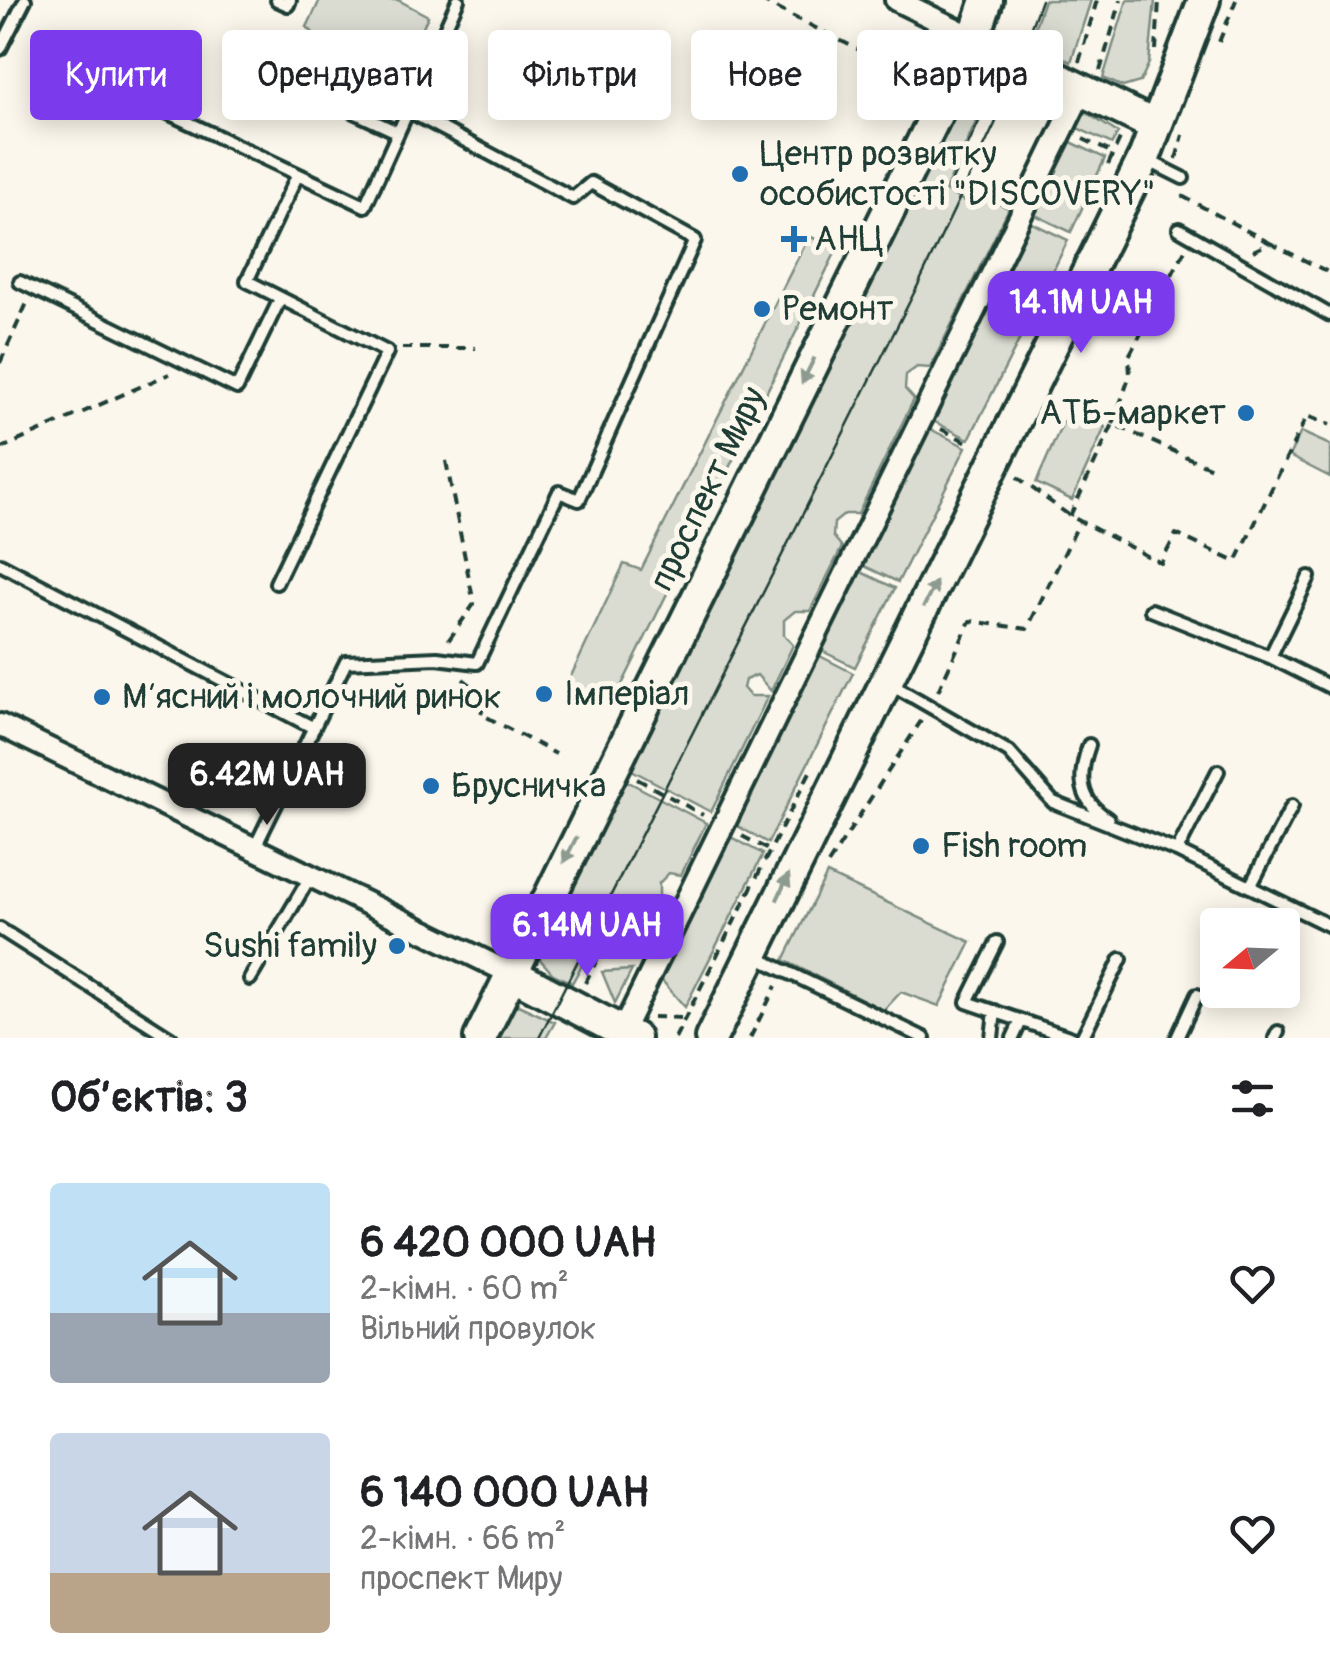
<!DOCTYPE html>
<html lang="uk">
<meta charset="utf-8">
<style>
body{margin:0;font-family:Pangolin,sans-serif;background:#f6f6f6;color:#202124;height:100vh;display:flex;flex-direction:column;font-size:38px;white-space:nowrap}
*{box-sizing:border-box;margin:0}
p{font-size:32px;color:#757577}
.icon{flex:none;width:55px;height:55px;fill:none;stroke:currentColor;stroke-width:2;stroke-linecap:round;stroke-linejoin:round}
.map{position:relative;height:1038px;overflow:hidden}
.details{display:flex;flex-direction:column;background:#fff;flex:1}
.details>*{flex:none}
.hud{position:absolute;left:30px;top:30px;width:1270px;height:90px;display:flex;gap:20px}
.needle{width:65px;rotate:251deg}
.buttons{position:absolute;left:1200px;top:908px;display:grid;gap:20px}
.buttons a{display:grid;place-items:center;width:100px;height:100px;border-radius:10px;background:#fff;box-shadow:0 5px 25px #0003;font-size:50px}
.price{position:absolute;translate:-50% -85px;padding:0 22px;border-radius:20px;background:#7c3aed;color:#fff;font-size:32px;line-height:65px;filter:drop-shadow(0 2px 5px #0008)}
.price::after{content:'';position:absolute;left:50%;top:60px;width:30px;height:22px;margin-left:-15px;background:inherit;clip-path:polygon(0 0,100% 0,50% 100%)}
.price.current{background:#222;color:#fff}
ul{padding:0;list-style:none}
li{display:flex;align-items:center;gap:30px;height:250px;padding:0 50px}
li span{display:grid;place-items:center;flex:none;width:280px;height:200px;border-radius:10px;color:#555}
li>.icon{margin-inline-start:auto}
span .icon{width:120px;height:120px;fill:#fffc;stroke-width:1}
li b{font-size:42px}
h2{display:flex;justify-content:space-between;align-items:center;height:120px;padding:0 50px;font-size:42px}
.chip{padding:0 35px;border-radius:10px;background:#fff;box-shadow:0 5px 25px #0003;font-size:35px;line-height:90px}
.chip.current{background:#7c3aed;color:#fff}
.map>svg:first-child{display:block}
.green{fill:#dbdcd1;stroke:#7d8c82;stroke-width:2.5}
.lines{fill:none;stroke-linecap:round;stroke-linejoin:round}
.lane-casing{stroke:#1f3d34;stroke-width:18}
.street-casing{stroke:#1f3d34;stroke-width:28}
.secondary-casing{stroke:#1f3d34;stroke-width:38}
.path{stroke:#1f3d34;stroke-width:4;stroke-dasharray:10 8;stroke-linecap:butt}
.lane{stroke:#fbf7ec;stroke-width:10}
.street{stroke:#fbf7ec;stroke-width:20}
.secondary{stroke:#fbf7ec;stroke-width:30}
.tram{stroke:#1f3d34;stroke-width:2.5}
.oneway{fill:#8d9a90}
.poi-dot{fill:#1f6fb2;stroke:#fbf7ec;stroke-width:4}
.labels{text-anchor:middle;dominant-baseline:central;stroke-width:10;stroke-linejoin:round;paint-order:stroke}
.poi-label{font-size:35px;fill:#1f3d34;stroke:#fbf7ec;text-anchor:start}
.street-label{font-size:35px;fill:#1f3d34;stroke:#fbf7ec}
</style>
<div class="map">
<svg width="1330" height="1038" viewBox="0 0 1330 1038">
<rect width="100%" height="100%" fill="#fbf7ec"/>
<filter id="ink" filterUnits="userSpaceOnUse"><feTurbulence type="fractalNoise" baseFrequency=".01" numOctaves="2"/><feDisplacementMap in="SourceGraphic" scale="20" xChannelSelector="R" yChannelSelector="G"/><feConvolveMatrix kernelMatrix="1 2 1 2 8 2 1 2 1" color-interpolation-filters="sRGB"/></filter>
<g filter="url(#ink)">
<path class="green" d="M320 0H398L428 16 386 105 307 27Z
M1044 0H1091L1071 62 1030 41Z
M1127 0H1155L1149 63 1140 82 1123 87 1103 78Z
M962 90 986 100 945 191 975 207 980 196 1009 208 930 368 917 367 906 375 905 389 914 399 858 514H845L834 523 833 536 842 547 810 611H795L784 620V635L793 645 771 691 757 675 745 680 743 688 750 696H768L711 812 628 768Z
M1085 112 1118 133 1112 144 1077 128Z
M1071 142 1105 158 1071 232 1035 215Z
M1030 222 1068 240 1035 308 997 289Z
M809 236 837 249 615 699 563 693 624 564 641 570Z
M995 295 1033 313 969 439 933 421Z
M1068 411 1105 427 1072 500 1036 483Z
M930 429 966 447 898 582 862 565Z
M1301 432 1330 445V477L1289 456Z
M859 571 895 588 855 667 820 650Z
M818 655 853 673 768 843 734 824Z
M623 779 706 823 681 875 669 873 659 883V896L667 905 655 928 597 938 572 983 553 974 537 956Z
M729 836 763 854 685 1007 659 977Z
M827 874 971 942 939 1006 901 992 884 1010 784 960Z
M632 970 615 1003 602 972Z
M518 1005 555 1022 546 1038H495L509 1010Z"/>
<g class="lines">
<g class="lane-casing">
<path id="lane" d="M277 0 288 5 290 0
M0 49 25 0
M270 73 397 132
M90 76 365 206 458 0
M1149 161 1183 178
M1179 229 1330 315
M20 282 237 388 280 299
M0 564 314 728
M276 583 387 352 247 281 297 176
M1151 610 1270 657 1330 687
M1270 657 1309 577
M889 683 1009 752 1053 802 1177 851 1330 926
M1089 745C1078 776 1078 800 1108 819
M254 849 346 662 437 658 477 663 559 492 579 500 695 240 591 183 573 198 407 110
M1177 851 1218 771
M1250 887 1292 806
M0 929 171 1038
M997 942 967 1002 1072 1038
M754 956 924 1038
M250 979 310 877
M992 1038 995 1011
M1013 1038 1021 1021
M1082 1038 1121 959
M1177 1038 1197 995
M1275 1038 1278 1032"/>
</g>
<g class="street-casing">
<path id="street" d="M896 0 974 38
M0 725 512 974
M629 1018 1076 102"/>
</g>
<g class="secondary-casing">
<path id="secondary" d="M974 38 1156 126
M512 974 634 1038
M480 1038 974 38 987 0
M711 1038 1144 158 1204 0"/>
</g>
<path class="path" d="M760 0 921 81
M1219 42 1236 0
M1156 50 1159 0
M1079 62 1097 0
M1100 71 1121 0
M979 88 1003 99 1025 92
M1083 139 1115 154
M1176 159 1183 135
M1108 165 1121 137
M1182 196 1270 243
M1253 251 1270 243 1330 273
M402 348H476
M0 363 27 303
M1113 424 1130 375 1129 356 1185 250
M941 429 973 445
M0 449 169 374
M446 461 474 604 448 641
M1017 477 1070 516 1161 563 1176 534 1236 562 1307 416 1330 425
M1070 516 1113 424 1216 470
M463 679 486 697 481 714 556 754
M938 691 970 621 1027 629 1080 521
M637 779 703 815
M742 836 769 850
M828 864 921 721
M585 983 600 954 637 951
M653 1017 684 1018
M675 1038 813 766
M750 1038 776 986"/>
<use href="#lane" class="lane"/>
<use href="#street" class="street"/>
<use href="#secondary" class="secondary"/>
<path class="tram" d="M952 180 994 89
M539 1038 920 281 995 124 1041 0"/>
</g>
<defs><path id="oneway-solid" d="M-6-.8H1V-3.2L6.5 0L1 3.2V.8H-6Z" transform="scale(2.5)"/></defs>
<g class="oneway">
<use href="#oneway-solid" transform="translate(808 371) rotate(116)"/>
<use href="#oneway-solid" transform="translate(930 594) rotate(-64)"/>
<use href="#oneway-solid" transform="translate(570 850) rotate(117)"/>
<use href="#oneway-solid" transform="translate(783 887) rotate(-65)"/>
</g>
</g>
<g class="poi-dot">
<circle cx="740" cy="174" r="10"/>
<path d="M789 224h10v10h10v10h-10v10h-10v-10h-10v-10h10z"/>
<circle cx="762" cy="309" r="10"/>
<circle cx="1246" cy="413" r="10"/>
<circle cx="544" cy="694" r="10"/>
<circle cx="102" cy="697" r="10"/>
<circle cx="431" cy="786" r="10"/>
<circle cx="921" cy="846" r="10"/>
<circle cx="397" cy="946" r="10"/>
</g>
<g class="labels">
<g class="poi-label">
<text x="760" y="154">Центр розвитку<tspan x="760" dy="40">особистості "DISCOVERY"</tspan></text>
<text x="814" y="239">АНЦ</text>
<text x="782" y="309">Ремонт</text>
<text x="1226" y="413" text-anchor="end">АТБ-маркет</text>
<text x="564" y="694">Імперіал</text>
<text x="122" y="697">Мʼясний і молочний ринок</text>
<text x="451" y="786">Брусничка</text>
<text x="941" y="846">Fish room</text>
<text x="377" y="946" text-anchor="end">Sushi family</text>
</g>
<g class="street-label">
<text transform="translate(708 489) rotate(-64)">проспект Миру</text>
</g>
</g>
</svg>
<div class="buttons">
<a><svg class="needle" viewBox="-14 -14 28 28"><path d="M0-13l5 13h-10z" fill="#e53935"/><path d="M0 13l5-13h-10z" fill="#757577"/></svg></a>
</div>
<b class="price" style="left:1081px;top:356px">14.1M UAH</b>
<b class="price current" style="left:267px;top:828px">6.42M UAH</b>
<b class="price" style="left:587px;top:979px">6.14M UAH</b>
<div class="hud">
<a class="chip current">Купити</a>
<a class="chip">Орендувати</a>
<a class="chip">Фільтри</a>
<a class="chip">Нове</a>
<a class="chip">Квартира</a>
</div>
</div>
<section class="details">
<h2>Об’єктів: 3<svg class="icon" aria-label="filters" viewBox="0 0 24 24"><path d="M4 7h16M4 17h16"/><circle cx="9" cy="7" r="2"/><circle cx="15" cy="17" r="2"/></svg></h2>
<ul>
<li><span style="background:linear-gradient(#bfe0f5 65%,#9aa5b1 0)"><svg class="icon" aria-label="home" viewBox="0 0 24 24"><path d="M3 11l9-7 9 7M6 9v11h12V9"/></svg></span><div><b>6 420 000 UAH</b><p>2-кімн. · 60 m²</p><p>Вільний провулок</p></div><svg class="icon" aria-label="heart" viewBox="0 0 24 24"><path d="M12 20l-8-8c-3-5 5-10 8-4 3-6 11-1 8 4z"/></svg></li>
<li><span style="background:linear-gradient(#c9d6e8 70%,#b9a48a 0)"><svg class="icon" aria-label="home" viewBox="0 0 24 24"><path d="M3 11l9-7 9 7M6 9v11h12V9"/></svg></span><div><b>6 140 000 UAH</b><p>2-кімн. · 66 m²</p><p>проспект Миру</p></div><svg class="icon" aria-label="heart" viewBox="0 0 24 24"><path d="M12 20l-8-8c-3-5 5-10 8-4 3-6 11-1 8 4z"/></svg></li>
</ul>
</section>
